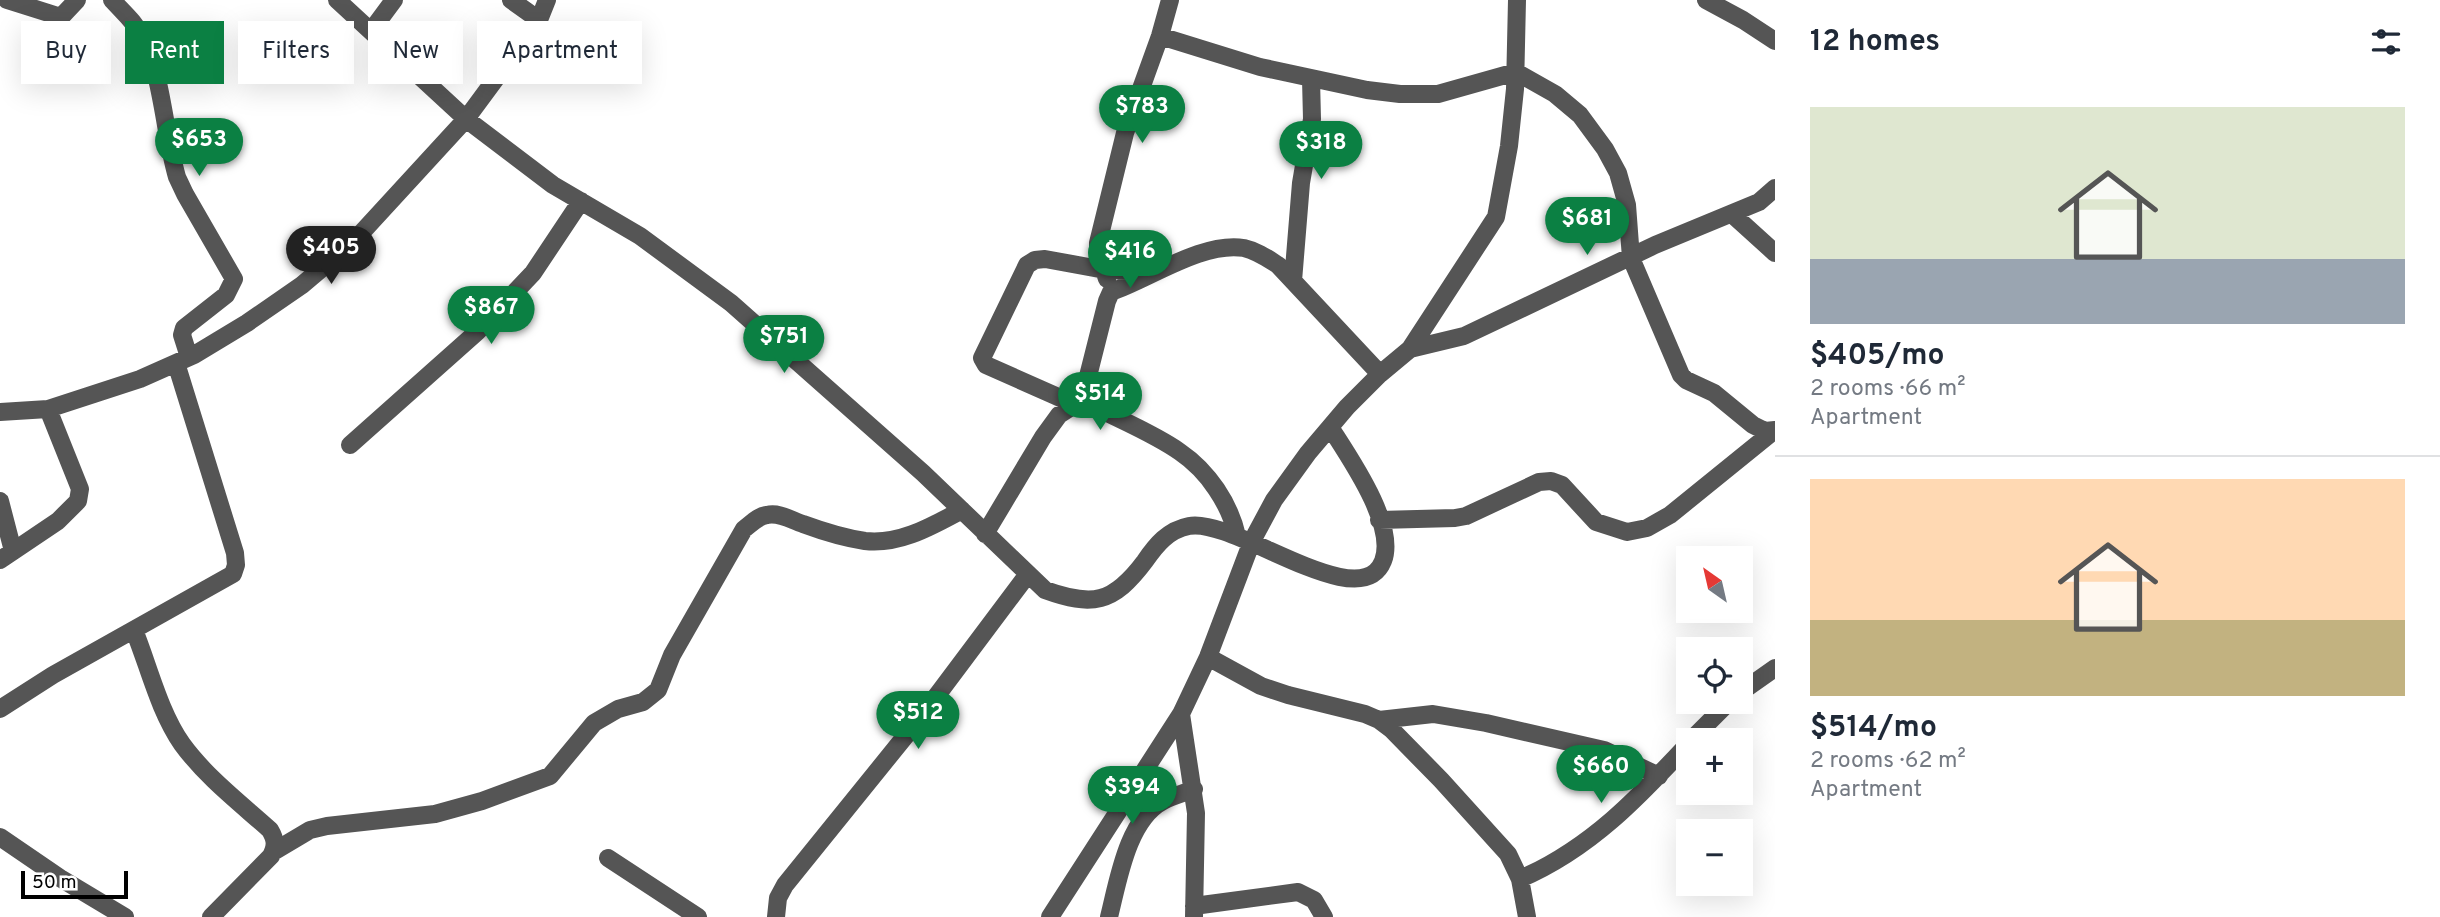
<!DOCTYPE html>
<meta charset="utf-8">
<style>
body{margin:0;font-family:Overpass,sans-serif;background:#f2f2f3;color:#1f2937;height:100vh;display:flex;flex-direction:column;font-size:26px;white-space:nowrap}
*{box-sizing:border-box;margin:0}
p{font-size:23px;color:#747a83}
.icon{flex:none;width:38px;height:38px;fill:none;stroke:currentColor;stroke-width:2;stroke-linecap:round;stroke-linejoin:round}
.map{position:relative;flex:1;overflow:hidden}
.drawer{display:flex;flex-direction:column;background:#fff;width:665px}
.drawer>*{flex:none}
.hud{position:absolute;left:21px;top:21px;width:665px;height:63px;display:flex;gap:14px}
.needle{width:46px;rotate:326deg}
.controls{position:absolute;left:1676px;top:546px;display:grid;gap:14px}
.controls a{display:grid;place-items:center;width:77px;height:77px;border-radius:0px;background:#fff;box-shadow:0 7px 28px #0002;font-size:35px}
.scale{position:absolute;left:21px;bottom:18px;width:107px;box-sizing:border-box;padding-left:7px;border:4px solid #000;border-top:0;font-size:19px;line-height:24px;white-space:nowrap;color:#000;-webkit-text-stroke:5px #fff;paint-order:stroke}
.price{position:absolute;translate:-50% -60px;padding:0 16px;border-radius:24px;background:#0b8043;color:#fff;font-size:23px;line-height:46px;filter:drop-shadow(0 2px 4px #0008)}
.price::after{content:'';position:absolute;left:50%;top:42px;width:21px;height:16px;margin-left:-10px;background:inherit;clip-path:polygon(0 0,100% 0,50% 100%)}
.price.active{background:#222;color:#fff}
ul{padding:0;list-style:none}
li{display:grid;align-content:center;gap:14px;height:371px;padding:0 35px}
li+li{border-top:2px solid #e0e1e3}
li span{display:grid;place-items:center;height:217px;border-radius:0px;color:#555}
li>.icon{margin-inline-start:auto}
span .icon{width:126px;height:126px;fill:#fffc;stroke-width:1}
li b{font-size:30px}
h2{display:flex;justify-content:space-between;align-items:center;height:84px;padding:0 35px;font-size:30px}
.pill{padding:0 24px;border-radius:0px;background:#fff;box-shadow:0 7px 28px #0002;font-size:24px;line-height:63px}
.pill.active{background:#0b8043;color:#fff}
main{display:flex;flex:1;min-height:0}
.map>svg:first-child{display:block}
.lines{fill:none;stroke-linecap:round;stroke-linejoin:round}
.minor{stroke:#555;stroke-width:18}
</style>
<main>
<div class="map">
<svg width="1775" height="917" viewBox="0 0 1775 917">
<rect width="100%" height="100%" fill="#fff"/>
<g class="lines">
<path class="minor" d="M7 0 61 17 77 0
M112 0C123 12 136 23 143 38 163 79 164 132 177 177L185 194 234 279 226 295 184 328 182 335 189 357
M337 0 466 119 553 185 640 236 731 303 923 473 1045 590C1092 607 1113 604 1145 561 1156 545 1168 530 1189 526 1234 517 1360 618 1383 561 1397 525 1349 457 1330 427
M511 0 539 20
M1706 0 1743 20 1775 41
M371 31 394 0
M1160 36 1260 67 1367 90 1400 94H1438L1516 72 1555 94 1580 115 1605 149 1618 173 1627 205 1631 258 1681 375 1686 380 1714 393 1753 425 1765 431 1775 430
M1732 214 1775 253
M1107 279 1098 252V243L1125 133 1160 36 1170 0
M1293 281 1301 183 1312 119 1311 79
M1410 349 1464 336 1655 245 1759 202 1775 188
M1082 400 1107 301 1111 292C1149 279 1203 241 1244 248 1257 251 1267 258 1278 265L1380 374
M1074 404 986 365 982 358 1027 265 1035 260 1045 259 1105 270 1154 271
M0 412 48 409 140 379 194 355 247 323 302 285 353 242 466 119 539 20 547 0
M350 445 477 332 533 273 581 201
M0 501 13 551
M1379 520 1455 518 1466 516 1539 482 1551 481 1562 485 1596 522 1627 532 1647 528 1670 515 1775 430
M985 534 1043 437 1059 415 1082 400C1114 418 1150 431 1180 452 1208 471 1230 504 1237 536
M0 560 58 521 78 501 80 489 48 409
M134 630C149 667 159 711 182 744 206 777 240 803 270 830 276 840 276 846 271 856L211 917
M1208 657 1261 686 1288 695 1365 714 1379 720 1391 729 1441 780 1508 854 1520 879 1527 917
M1741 692 1775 668
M0 709 53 675 233 574 236 565 235 553 176 363
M1379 720 1433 714 1486 723 1604 750 1659 776
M1691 740 1729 702
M0 837 60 878 125 917
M273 852 310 830 327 826 435 814 482 801 550 776 594 723 618 709 643 702 658 690 672 655 744 529C751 524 758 516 767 515 779 512 791 520 803 524 822 531 845 538 865 541 900 545 932 526 962 510
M608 858 698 917
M1520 879C1590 849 1639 797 1689 743
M1194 906 1298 892 1314 900 1324 917
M776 917 778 898 785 885 920 718 1028 574
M1050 917 1181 714
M1109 917C1118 882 1127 820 1163 801 1173 796 1184 793 1194 789
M1194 917 1196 813 1181 714 1208 657 1252 541 1274 500 1308 453 1347 407 1380 374 1410 349 1496 217 1509 146 1515 89 1517 0"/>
</g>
</svg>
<div class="controls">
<a><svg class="needle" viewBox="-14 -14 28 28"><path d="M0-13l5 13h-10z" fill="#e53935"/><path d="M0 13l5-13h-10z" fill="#747a83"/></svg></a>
<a><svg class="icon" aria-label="locate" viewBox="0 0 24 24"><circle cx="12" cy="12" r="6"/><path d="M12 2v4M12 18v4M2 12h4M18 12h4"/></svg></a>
<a>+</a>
<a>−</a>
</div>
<div class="scale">50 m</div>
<b class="price" style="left:1142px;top:145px">$783</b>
<b class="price" style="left:199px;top:178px">$653</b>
<b class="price" style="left:1321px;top:181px">$318</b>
<b class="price" style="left:1587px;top:257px">$681</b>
<b class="price active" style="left:331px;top:286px">$405</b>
<b class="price" style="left:1130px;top:290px">$416</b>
<b class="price" style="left:491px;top:346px">$867</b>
<b class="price" style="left:784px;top:375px">$751</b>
<b class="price" style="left:1100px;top:432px">$514</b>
<b class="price" style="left:918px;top:751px">$512</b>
<b class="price" style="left:1601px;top:805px">$660</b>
<b class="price" style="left:1132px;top:826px">$394</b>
<div class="hud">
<a class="pill">Buy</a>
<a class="pill active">Rent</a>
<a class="pill">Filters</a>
<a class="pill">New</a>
<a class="pill">Apartment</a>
</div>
</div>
<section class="drawer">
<h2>12 homes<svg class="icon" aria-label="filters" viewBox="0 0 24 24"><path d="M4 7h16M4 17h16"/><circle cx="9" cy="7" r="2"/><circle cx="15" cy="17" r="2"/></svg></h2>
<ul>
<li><span style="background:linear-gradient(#dfe7d0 70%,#9aa5b1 0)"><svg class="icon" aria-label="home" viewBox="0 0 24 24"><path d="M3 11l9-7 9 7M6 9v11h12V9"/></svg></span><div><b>$405/mo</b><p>2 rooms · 66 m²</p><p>Apartment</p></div></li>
<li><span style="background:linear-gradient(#ffd9b3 65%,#c2b280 0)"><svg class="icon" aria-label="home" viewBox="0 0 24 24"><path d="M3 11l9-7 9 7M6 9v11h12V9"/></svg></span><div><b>$514/mo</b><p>2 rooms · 62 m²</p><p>Apartment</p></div></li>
</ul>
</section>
</main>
